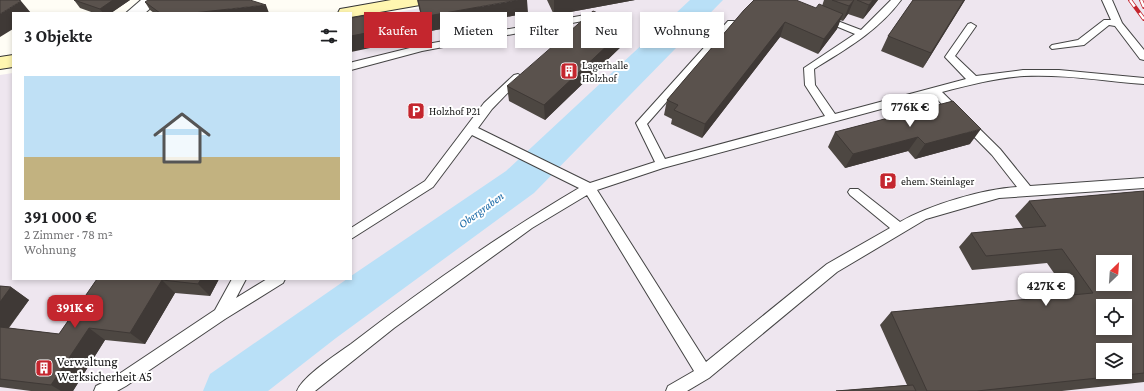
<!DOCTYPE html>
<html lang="de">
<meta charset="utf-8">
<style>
body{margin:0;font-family:"Crimson Pro",serif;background:#f2f2f2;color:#202124;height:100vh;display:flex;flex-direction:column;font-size:15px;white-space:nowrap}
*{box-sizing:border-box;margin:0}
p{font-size:13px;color:#757577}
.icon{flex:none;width:22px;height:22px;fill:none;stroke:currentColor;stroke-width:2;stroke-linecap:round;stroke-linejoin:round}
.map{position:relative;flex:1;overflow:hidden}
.panel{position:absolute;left:12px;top:12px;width:340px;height:268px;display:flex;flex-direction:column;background:#fff;border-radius:0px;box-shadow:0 2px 6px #0003}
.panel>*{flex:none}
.banner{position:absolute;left:364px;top:12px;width:380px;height:36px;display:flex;gap:8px}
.needle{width:26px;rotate:25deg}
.buttons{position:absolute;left:1096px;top:255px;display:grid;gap:8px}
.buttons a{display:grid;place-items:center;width:36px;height:36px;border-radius:0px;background:#fff;box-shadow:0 2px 6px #0003;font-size:20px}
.price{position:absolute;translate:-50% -34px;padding:0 9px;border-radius:8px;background:#fff;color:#222;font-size:13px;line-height:26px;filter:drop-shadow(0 1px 2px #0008)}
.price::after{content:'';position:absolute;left:50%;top:24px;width:12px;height:9px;margin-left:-6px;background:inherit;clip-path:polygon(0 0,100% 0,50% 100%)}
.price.on{background:#c4262e;color:#fff}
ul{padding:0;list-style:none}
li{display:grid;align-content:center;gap:8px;height:212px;padding:0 12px}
li span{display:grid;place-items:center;height:124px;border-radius:0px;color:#555}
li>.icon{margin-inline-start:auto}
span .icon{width:72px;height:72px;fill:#fffc;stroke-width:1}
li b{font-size:17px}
h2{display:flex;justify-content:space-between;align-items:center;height:48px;padding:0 12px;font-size:17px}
.pill{padding:0 14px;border-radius:0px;background:#fff;box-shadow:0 2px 6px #0003;font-size:14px;line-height:36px}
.pill.on{background:#c4262e;color:#fff}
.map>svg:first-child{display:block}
.industrial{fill:#eee6ef;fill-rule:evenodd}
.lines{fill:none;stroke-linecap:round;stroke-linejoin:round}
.river{fill:#b9e0f7;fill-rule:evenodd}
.service-casing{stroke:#444;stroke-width:2}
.minor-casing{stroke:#444;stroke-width:2}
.secondary-casing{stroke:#333;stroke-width:2}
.service{fill:#fff;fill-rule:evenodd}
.minor{fill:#fff;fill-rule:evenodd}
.secondary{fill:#fff6b0;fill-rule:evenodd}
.rail-casing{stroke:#c4262e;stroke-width:4}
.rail{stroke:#fff;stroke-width:2.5;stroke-dasharray:8;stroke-linecap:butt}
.wall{fill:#4d4742}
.shaded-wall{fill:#3f3936}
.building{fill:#5a524d;stroke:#3f3936;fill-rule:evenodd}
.labels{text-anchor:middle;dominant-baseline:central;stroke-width:4;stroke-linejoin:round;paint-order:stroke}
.poi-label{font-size:11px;fill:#111;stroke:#fff;text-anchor:start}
.water-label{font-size:12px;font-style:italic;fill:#1768a6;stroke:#fff}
.near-poi-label{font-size:13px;fill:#111;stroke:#fff;text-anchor:start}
</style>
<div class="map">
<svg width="1144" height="391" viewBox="0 0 1144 391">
<rect width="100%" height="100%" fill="#fffdf5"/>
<path class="industrial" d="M462 0H1144V391H0V75L13 73V279H351V21ZM1103 262H1125V284H1103ZM1103 306H1125V328H1103ZM1103 350H1125V372H1103Z"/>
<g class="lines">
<path class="river" d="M690 0H723L534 193 336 338 268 391H203L210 374 347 279H351V276L506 171Z"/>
<g class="service-casing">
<path id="service" d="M891 0H901C878 31 846 49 814 69L815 85 835 114 966 79 945 57 968 24 971 23 976 26 955 56 976 76 1023 70H1059L1144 78V84C1104 81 1064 74 1024 76 996 78 969 85 942 92L1000 149 1030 186 1144 178V188L999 198 926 219 837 272 709 378 687 391H666L668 386 694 371 587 195 532 228 394 328 315 391H297C303 376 337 354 351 344 424 288 499 235 579 188L472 135 433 187 351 239V228L425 181 484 103 514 75 518 74 523 77 492 109 478 128 590 183 655 162 636 123 728 21H734L736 23 647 124 665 159 825 116 805 85 804 68 855 34 819 19 824 16 827 17 861 30ZM933 95 992 155 1017 187C983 189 929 205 900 222L858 189H850L848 192 850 195 890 228 827 264 706 362 597 190 663 168Z
M1102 0H1112L1122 23 1144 50V60L1140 59 1115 26 1109 25 1084 45 1052 49 1050 47 1052 45 1078 40 1104 20H1111Z
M585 15 590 18 588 20 422 51 351 70V63L353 62 422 45Z
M232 279H246L236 298 267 279H285L283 283 225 319 126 386 117 391H94L96 386 116 376 215 310Z"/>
</g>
<g class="minor-casing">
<path id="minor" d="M141 0H160L145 13H126Z"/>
</g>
<g class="secondary-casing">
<path id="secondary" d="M391 0H428L426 4 420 5 351 17V13H338L340 9 346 8Z
M13 55V67L0 69V57Z"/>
</g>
<use href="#service" class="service"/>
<use href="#minor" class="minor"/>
<use href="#secondary" class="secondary"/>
<g class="rail-casing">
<path id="rail" d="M1130 0 1144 19
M1141 0 1144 7"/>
</g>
<use href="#rail" class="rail"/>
</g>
<path class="wall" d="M74 0H130L111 13H94L80 8Z
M417 0 528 13 425 32Z
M547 0H635L554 15Z
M824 0H878L863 19 848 14 843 21 840 20 837 29 818 54 780 37 702 138 671 124 672 119 664 115 667 100 744 10 816 8 822 6Z
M913 0H965L923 68 881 51 888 36Z
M145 2 269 13H154L150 10Z
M628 26 627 41 545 120 509 101 507 86Z
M953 101 970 144 915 159 908 151 845 168 828 147 835 132Z
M1144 191V382L1062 391H836L907 385 880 325 891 312 1069 295 1047 263 972 270 959 247 971 233 1023 228 1015 216 1029 201Z
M97 279H219L210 296 175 293 145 344 105 340 73 391H31L0 387V286L11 287 29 300 9 328 59 334Z"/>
<path class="shaded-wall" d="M113 0H130L111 13H103L100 9Z
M518 0H527L528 13 425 32 422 17Z
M554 0H635L554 15Z
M854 0 848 14 843 21 849 6Z
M873 0H878L863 19 869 5Z
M964 0H965L923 68 931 53Z
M21 1 31 13H13V29L0 37V14Z
M266 5 269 13H193Z
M843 14 837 29 818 54 824 39Z
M368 15 373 29 375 47 351 52V36Z
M785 22 780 37 702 138 705 124Z
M628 26 627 41 545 120 544 105Z
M981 129 970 144 915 159 925 144Z
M918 137 908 151 845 168 853 154Z
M201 279H219L210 296 198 284Z
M162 280 175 293 145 344 130 333Z
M11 287 29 300 2 336 0 335V302Z
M89 328 105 340 73 391H61L51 385Z"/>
<path class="building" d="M0 0H18L21 1 0 14Z
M74 0H113L100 9Z
M148 0H250L266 5 193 13H160L145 2Z
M418 0H518L422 17Z
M754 0H796L816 8 819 4 843 14 824 39 785 22 705 124 674 110 678 105 667 100 744 10Z
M832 0H854L849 6Z
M857 0H873L869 5Z
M913 0H964L931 53 888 36Z
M593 11 628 26 544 105 507 86Z
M368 15 371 32 351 36V18Z
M953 101 981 129 925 144 918 137 853 154 835 132Z
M1144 191V373L977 391H927L891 312 1093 293 1062 249 986 256 971 233 1046 226 1029 201ZM1103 262H1125V284H1103ZM1103 306H1125V328H1103ZM1103 350H1125V372H1103Z
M97 279H201L198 284 162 280 130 333 89 328 51 385 0 379V327L59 334Z
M0 286 11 287 0 302Z
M913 385 916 391H836Z"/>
<defs>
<g id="building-square" transform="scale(0.9)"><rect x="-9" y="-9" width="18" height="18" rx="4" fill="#c4262e" stroke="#fff"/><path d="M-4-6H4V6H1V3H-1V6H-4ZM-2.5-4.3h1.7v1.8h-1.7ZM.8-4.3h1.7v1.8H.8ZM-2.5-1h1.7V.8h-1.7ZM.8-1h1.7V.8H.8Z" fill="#fff"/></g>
<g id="parking-square" transform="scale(0.9)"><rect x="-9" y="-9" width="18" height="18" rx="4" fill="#c4262e" stroke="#fff"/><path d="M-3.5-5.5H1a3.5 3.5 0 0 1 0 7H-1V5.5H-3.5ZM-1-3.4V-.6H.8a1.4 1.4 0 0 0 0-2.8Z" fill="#fff"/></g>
</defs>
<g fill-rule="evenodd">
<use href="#building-square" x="569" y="71"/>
<use href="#parking-square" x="416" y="111"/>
<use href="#parking-square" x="888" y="181"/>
<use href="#building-square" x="44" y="368"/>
</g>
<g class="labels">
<g class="poi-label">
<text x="582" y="65">Lagerhalle<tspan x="582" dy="13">Holzhof</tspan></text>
<text x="429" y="111">Holzhof P21</text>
<text x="901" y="181">ehem. Steinlager</text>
</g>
<g class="water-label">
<text transform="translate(481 210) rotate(-36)">Obergraben</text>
</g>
<g class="near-poi-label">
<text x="57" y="361">Verwaltung<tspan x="57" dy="15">Werksicherheit A5</tspan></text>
</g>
</g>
</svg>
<div class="buttons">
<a><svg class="needle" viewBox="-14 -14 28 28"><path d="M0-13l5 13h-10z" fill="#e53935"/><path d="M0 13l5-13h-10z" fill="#757577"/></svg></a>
<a><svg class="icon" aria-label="locate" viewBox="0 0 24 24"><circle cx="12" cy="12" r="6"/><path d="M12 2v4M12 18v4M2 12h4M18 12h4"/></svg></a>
<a><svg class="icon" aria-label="layers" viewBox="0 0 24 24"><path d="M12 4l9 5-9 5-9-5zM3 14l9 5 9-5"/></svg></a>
</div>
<b class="price" style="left:910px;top:128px">776K €</b>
<b class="price" style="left:1046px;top:307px">427K €</b>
<b class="price on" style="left:75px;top:329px">391K €</b>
<div class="banner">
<a class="pill on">Kaufen</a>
<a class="pill">Mieten</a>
<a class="pill">Filter</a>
<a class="pill">Neu</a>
<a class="pill">Wohnung</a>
</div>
<section class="panel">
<h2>3 Objekte<svg class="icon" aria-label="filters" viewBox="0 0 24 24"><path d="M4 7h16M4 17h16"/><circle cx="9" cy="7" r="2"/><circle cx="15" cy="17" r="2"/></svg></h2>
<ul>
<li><span style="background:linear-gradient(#bfe0f5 65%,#c2b280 0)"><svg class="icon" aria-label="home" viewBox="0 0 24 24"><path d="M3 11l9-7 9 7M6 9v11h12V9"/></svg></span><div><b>391 000 €</b><p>2 Zimmer · 78 m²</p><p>Wohnung</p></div></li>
</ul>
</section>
</div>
